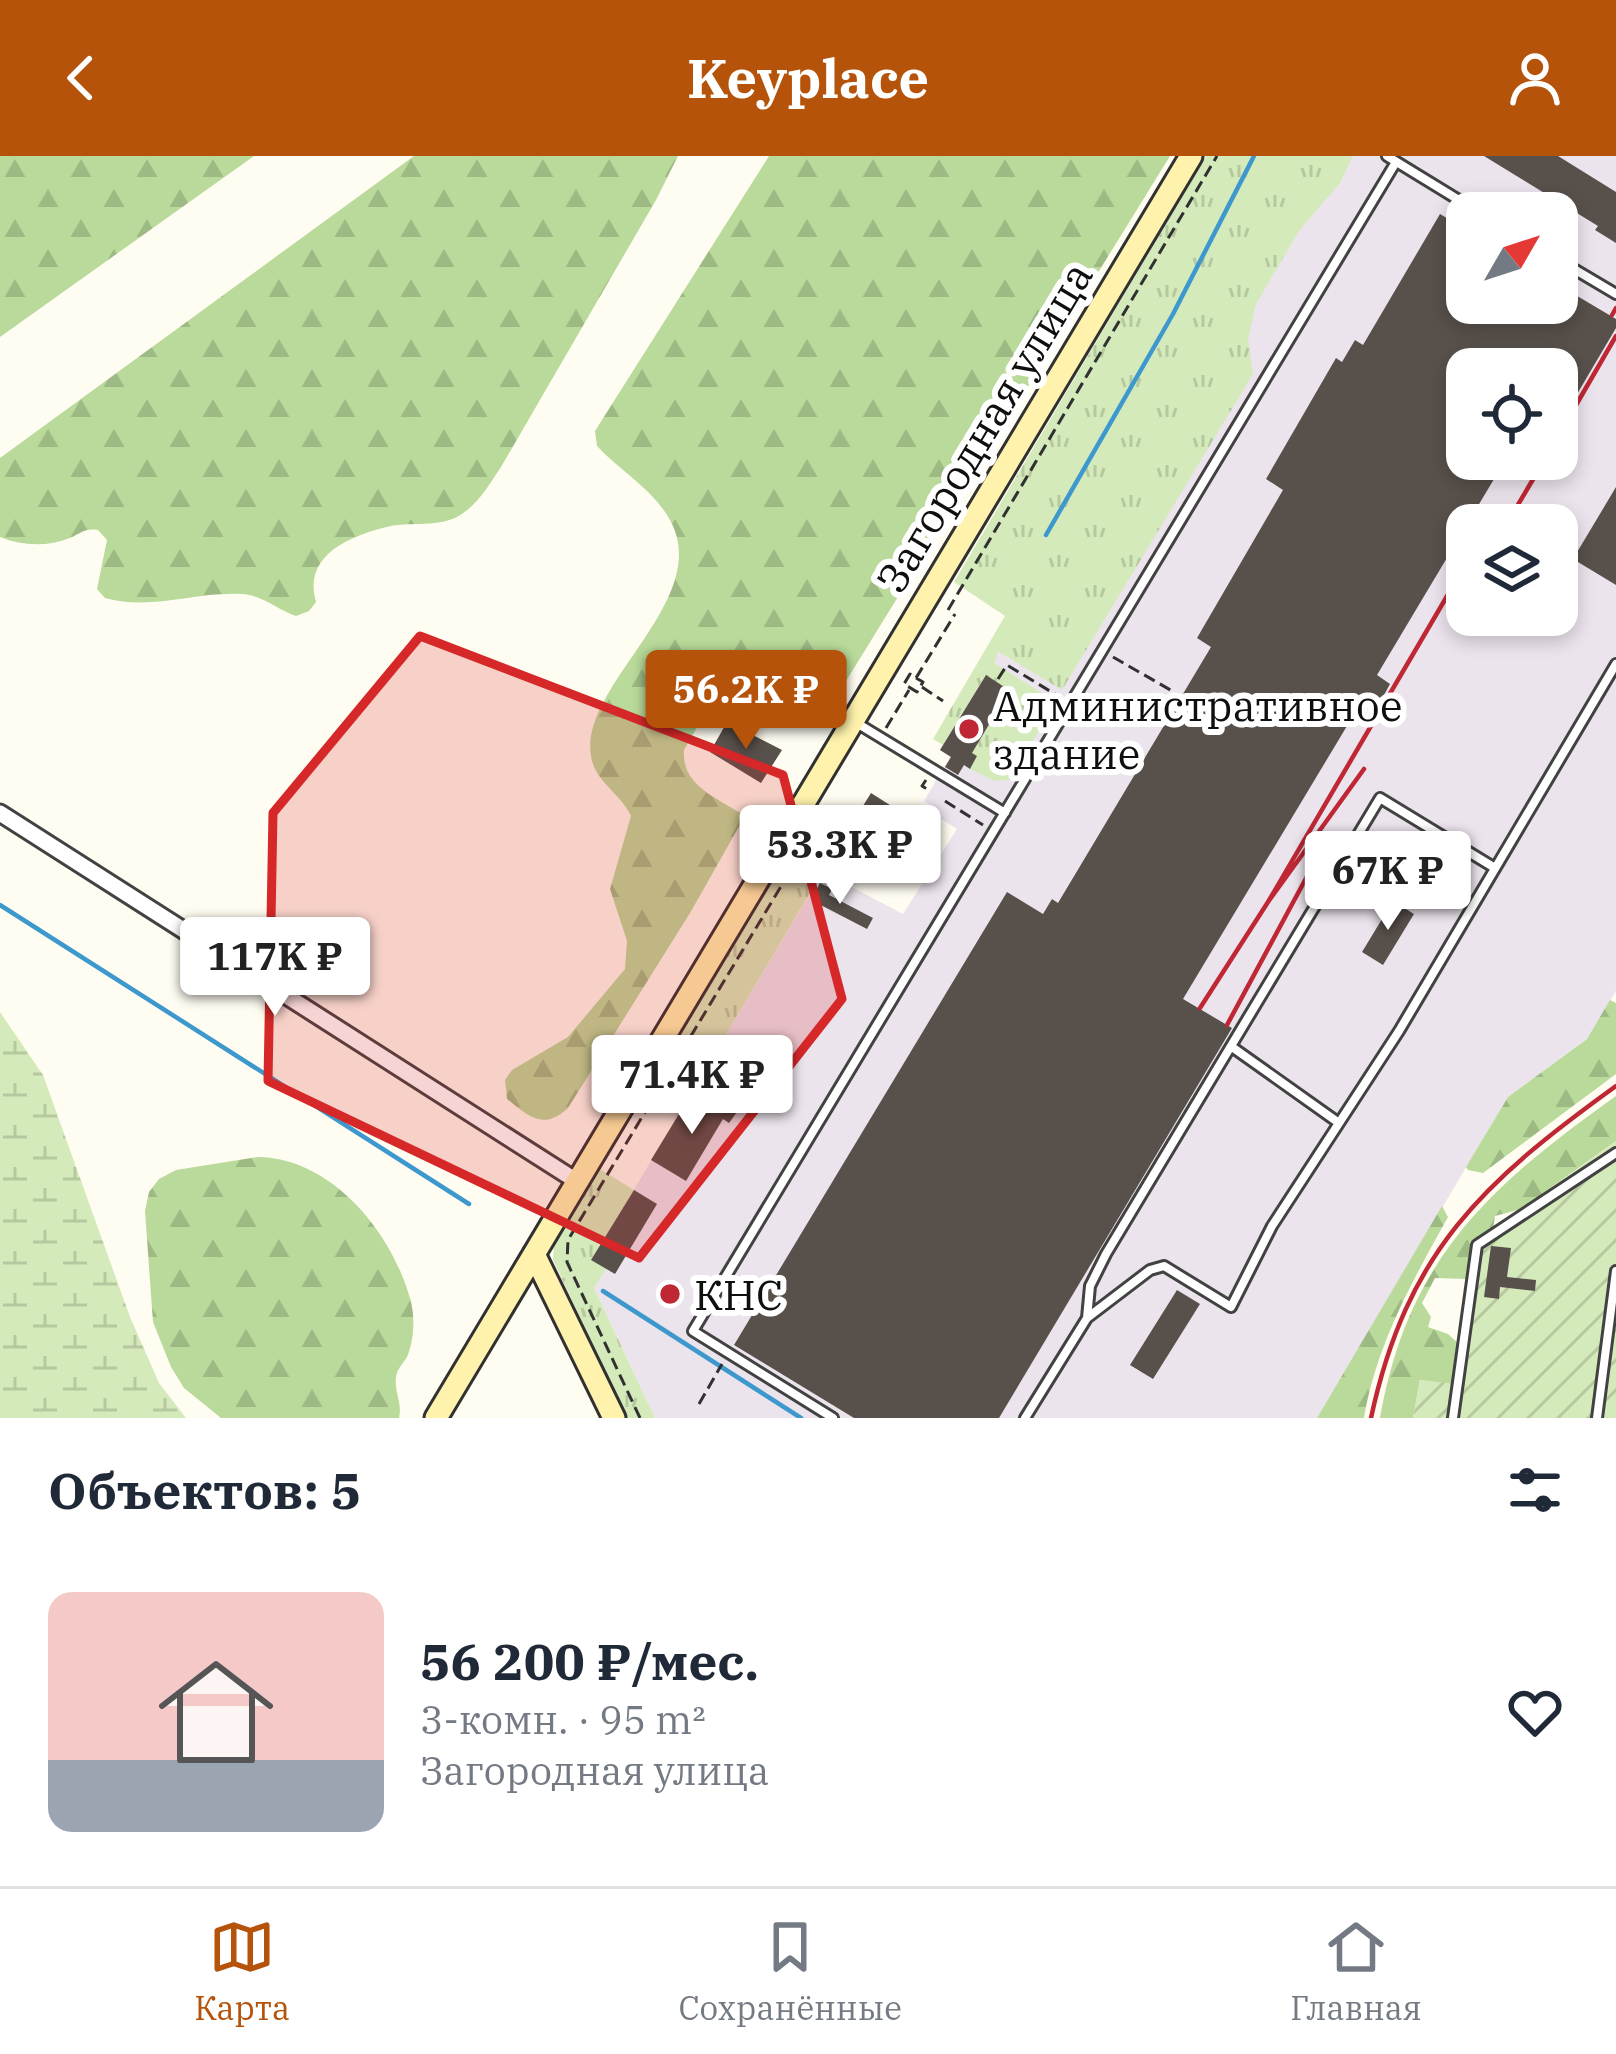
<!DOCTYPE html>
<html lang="ru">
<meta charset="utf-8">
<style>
body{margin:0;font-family:"IBM Plex Serif",serif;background:#f2f2f3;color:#1f2937;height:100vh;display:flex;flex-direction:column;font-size:45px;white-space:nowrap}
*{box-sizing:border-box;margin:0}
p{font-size:39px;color:#747a83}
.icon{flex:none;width:66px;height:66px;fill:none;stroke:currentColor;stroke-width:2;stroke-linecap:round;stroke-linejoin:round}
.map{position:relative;height:1262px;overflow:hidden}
.side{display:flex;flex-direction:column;background:#fff;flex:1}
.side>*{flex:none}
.needle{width:78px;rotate:51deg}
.controls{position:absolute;left:1446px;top:36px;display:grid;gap:24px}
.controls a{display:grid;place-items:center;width:132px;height:132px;border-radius:24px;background:#fff;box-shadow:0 6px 18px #0003;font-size:60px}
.price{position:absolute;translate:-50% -102px;padding:0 27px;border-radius:12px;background:#fff;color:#222;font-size:39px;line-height:78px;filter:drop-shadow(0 3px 6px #0008)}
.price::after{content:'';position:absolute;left:50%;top:72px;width:36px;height:27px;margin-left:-18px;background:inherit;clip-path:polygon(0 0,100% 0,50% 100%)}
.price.current{background:#b45309;color:#fff}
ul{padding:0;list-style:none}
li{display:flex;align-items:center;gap:36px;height:300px;padding:0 48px}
li span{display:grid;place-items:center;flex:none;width:336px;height:240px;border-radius:24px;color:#555}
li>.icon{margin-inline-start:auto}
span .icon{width:144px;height:144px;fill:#fffc;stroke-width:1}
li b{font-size:51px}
h2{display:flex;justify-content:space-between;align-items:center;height:144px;padding:0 48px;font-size:51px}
header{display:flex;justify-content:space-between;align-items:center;height:156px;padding:0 48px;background:#b45309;color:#fff;font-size:54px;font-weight:800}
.dock{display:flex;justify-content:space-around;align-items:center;height:168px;border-top:3px solid #e0e1e3;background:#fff;font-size:33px;color:#747a83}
.dock a{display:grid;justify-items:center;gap:6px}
.dock .current{color:#b45309}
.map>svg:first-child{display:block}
.industrial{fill:#ece4ed;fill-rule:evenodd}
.grass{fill:url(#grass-tufts)}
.forest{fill:url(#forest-firs)}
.wetland{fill:url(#wetland-marsh)}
.garden{fill:url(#garden-furrows)}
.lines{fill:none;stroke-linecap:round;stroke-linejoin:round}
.stream{stroke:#3d99cd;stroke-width:4.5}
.building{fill:#58504b}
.lane-casing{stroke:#424242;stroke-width:14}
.street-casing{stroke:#424242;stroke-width:21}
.secondary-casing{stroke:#313131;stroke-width:27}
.path{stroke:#313131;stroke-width:3;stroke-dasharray:12 6;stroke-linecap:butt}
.lane{stroke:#fff;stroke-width:8}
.street{stroke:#fff;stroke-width:15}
.secondary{stroke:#fef2ad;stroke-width:21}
.rail{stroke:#bf2734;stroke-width:4.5}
.marked{fill:#d62828;fill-opacity:0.2;stroke:#d62828;stroke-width:9;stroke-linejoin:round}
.poi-dot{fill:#bf2734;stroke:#fff;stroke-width:4.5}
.labels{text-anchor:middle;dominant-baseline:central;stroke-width:12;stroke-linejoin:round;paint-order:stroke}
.street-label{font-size:42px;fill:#0f0f0f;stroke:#fff}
.poi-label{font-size:42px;fill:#0f0f0f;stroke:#fff;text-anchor:start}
</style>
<header><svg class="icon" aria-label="back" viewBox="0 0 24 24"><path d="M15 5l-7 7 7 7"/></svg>Keyplace<svg class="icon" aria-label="person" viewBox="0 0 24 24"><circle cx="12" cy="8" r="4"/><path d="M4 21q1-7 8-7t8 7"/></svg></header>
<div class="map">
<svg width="1616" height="1262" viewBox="0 0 1616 1262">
<defs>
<pattern id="grass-tufts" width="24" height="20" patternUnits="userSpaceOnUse" patternTransform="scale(3)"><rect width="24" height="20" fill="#d5eaba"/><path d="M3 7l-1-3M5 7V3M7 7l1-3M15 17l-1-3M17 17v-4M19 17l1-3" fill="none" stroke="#b6c89f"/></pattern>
<pattern id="forest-firs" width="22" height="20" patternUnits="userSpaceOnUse" patternTransform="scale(3)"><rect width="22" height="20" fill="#b9da9a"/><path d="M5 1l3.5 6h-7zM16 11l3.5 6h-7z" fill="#9eba84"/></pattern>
<pattern id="wetland-marsh" width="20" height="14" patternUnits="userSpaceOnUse" patternTransform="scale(3)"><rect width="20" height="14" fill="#d5eaba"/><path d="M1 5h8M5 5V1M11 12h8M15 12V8" fill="none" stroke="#b6c89f"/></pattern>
<pattern id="garden-furrows" width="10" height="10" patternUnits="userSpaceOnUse" patternTransform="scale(3)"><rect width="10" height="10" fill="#d5eaba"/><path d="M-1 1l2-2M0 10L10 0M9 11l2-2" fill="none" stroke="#b6c89f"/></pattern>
</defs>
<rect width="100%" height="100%" fill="#fffcf1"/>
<path class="industrial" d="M1302 0H1616V835L1588 882 1508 941 1317 1262H655L594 1132 592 1104 823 716 903 758 957 673 932 657 934 652 924 645 950 601 940 594ZM1467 57H1557V147H1467ZM1467 213H1557V303H1467ZM1467 369H1557V459H1467Z"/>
<path class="grass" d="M1206 0H1353L1340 27 1299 75 1256 148 1248 183 1253 218 1062 534 999 496 994 507 1056 546 1010 624 995 625 970 613 977 600 972 597 1003 545 1008 548 1014 538 985 520 943 589 933 583 1005 460 954 426Z
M803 673 836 693 679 958 644 936Z
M598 1012 634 1034 592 1103 606 1113 594 1132 655 1262H627L553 1104 554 1086Z"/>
<path class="forest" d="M0 0H254L0 181Z
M414 0H678L656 44 501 311C489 329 477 350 457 361 437 371 412 366 391 370 352 379 302 398 316 446L309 455 296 460C278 454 262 439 242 438 196 435 151 455 105 442L97 433 107 384 98 374C85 372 81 377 70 382 47 391 23 390 0 381V302Z
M769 0H1170L838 538C803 550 767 517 736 503L684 594C681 630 718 642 745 660L690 757 568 952C544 974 530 962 507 943L505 924 512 914 568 881 625 813 627 785 610 733 631 660C622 640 599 627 593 608 569 537 709 451 673 370 657 335 622 317 597 290L595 275Z
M1610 844 1616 847V918L1483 1017 1468 1014 1466 1011 1508 941 1587 883Z
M1616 940V985L1521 1053 1495 1060 1493 1073 1472 1089 1467 1123 1435 1122 1422 1147 1431 1161 1428 1171 1448 1178 1460 1189 1455 1229 1420 1224 1413 1262H1380C1408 1102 1490 1030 1616 940Z
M258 1001C332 1002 393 1077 411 1146 415 1162 414 1185 407 1201 404 1206 399 1211 397 1217 392 1232 403 1246 399 1262H221L184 1232 171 1211 153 1166 145 1055 149 1036 159 1023 176 1014Z
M1442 1050 1448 1061C1412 1126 1377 1187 1364 1262H1317Z"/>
<path class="wetland" d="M0 856 43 919 130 1161 159 1227 186 1262H0Z"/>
<path class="garden" d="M1616 985V1262H1413L1420 1224 1455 1228 1472 1089Z"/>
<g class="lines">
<path class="stream" d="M1046 379 1173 158 1254 0
M0 749 469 1048
M603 1135 801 1262"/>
</g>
<path class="building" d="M1484 0H1558L1616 36V87L1595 74 1598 70Z
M1440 58 1467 74V147H1557V128L1616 163V172L1557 272V213H1467V303H1506L1377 519 1390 528 1373 559 1359 550 1183 843 1232 872 999 1262H854L734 1189 1007 736 1043 758 1052 743 1058 747 1211 491 1197 482 1283 334 1266 323 1336 202 1342 206 1355 184 1363 189Z
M1616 331V429L1573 403Z
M986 519 1015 538 1008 548 1003 545 972 597 977 600 970 613 964 609 958 619 945 611 951 601 940 594Z
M727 566 782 594 761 627 710 596Z
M871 637 893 651 890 656 924 678 903 711 870 690 866 697 843 682Z
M820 727 832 733 829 739 873 762 867 773 811 744Z
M1393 745 1414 758 1383 809 1362 796Z
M707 937 737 956 729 967 723 963 686 1025 651 1004 679 958 690 964Z
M634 1034 657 1048 615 1118 591 1104Z
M1491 1090 1511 1092 1507 1121 1536 1124 1535 1135 1500 1131 1499 1143 1484 1141Z
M1177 1134 1200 1148 1153 1223 1130 1209Z"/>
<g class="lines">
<g class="lane-casing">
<path id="lane" d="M1387 0 1480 57
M1557 103 1616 138
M855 566 1005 657
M1232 891 1339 967
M1087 1162 1150 1114 1164 1110 1231 1151 1272 1070 1399 875 1616 508
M833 1262 693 1175 1396 6
M1025 1262 1087 1162 1090 1130 1106 1098 1380 642 1495 712
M1453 1262 1477 1089 1616 997
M1597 1262 1616 1115"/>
</g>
<g class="street-casing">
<path id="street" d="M0 657 578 1026"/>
</g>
<g class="secondary-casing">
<path id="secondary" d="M534 1098 614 1262
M436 1262 1191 0"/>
</g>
<path class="path" d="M948 454 1217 0
M1113 501 1174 536
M916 522 923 526 917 536 904 528 910 518 916 522 955 458
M998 523 1007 509 1063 543
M922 531 943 545
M886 572 909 534
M926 624 922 630 930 635
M945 645 983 669
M699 1248 722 1208
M640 1262 567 1106 568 1084 812 679"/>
<use href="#lane" class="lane"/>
<use href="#street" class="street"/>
<use href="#secondary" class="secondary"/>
<path class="rail" d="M1612 159 1616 152
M1557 282 1616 180
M1506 369 1545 303
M1364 613 1268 746 1467 406
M1200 852 1268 746
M1227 869 1318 700
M1371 1262C1407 1095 1483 1026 1616 930"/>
</g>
<path class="marked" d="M420 480 783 619 842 843 639 1102 268 925 273 657Z"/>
<g class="poi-dot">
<circle cx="969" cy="573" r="12"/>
<circle cx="670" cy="1138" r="12"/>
</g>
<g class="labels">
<g class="street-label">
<text transform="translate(984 271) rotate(-59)">Загородная улица</text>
</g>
<g class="poi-label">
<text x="993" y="549">Административное<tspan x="993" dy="48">здание</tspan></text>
<text x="694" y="1138">КНС</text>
</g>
</g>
</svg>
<div class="controls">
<a><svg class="needle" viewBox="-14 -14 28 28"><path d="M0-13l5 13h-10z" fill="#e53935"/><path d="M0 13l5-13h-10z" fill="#747a83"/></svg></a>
<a><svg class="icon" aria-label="locate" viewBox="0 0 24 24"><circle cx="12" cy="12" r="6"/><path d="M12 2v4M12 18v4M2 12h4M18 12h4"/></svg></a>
<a><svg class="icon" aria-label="layers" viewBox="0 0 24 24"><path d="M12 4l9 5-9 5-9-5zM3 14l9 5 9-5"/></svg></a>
</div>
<b class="price current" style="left:746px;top:596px">56.2K ₽</b>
<b class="price" style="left:840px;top:751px">53.3K ₽</b>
<b class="price" style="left:1388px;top:777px">67K ₽</b>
<b class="price" style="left:275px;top:863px">117K ₽</b>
<b class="price" style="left:692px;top:981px">71.4K ₽</b>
</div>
<section class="side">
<h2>Объектов: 5<svg class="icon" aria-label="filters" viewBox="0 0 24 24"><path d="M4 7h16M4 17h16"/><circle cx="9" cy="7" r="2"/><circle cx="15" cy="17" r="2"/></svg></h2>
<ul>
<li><span style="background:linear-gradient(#f6c9c9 70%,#9aa5b1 0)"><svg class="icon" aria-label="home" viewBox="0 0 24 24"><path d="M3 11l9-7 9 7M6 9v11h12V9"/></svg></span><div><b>56 200 ₽/мес.</b><p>3-комн. · 95 m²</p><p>Загородная улица</p></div><svg class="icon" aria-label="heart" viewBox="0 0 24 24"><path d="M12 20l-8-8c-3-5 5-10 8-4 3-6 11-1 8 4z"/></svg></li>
</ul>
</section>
<nav class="dock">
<a class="current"><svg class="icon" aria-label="map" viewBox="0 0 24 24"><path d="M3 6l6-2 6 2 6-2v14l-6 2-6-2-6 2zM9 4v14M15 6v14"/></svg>Карта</a>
<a><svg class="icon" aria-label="saved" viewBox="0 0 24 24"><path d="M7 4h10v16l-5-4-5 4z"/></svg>Сохранённые</a>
<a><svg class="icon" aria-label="home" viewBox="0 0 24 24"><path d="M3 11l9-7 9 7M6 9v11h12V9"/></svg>Главная</a>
</nav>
